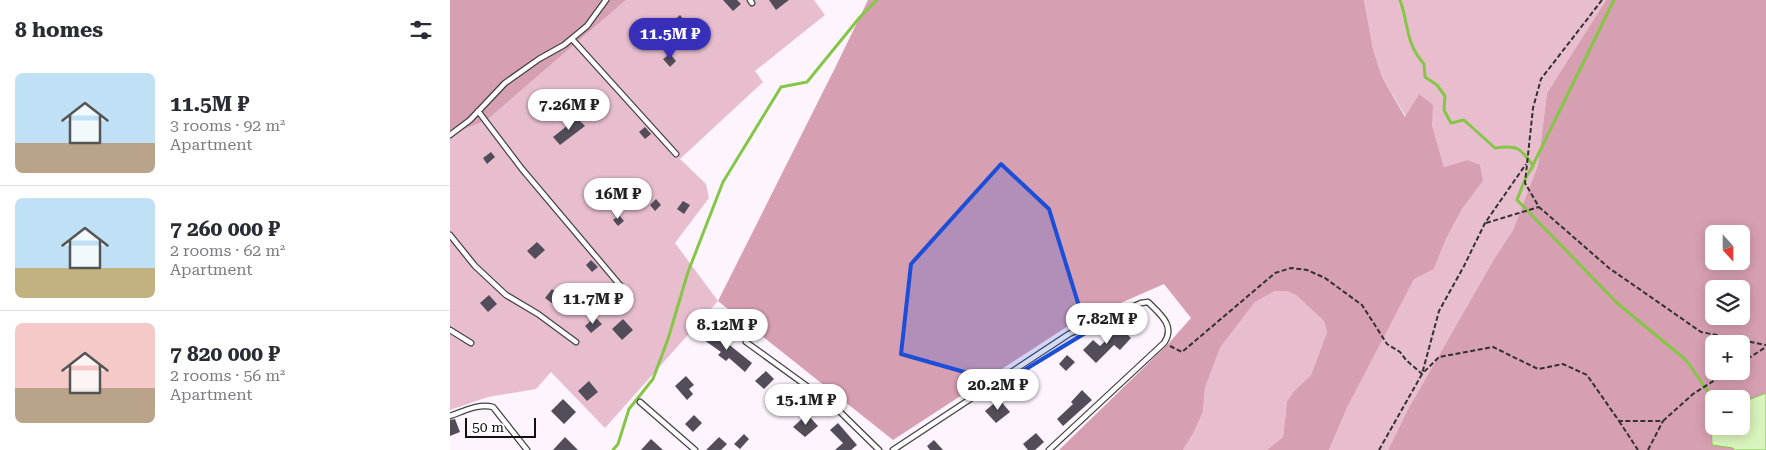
<!DOCTYPE html>
<meta charset="utf-8">
<style>
body{margin:0;font-family:"Roboto Serif",serif;background:#f7f7f7;color:#2b2b33;height:100vh;display:flex;flex-direction:column;font-size:19px;white-space:nowrap}
*{box-sizing:border-box;margin:0}
p{font-size:16px;color:#7c7c81}
.icon{flex:none;width:28px;height:28px;fill:none;stroke:currentColor;stroke-width:2;stroke-linecap:round;stroke-linejoin:round}
.map{position:relative;flex:1;overflow:hidden}
.sheet{display:flex;flex-direction:column;background:#fff;width:450px}
.sheet>*{flex:none}
.needle{width:32px;rotate:159deg}
.controls{position:absolute;left:1255px;top:225px;display:grid;gap:10px}
.controls a{display:grid;place-items:center;width:45px;height:45px;border-radius:8px;background:#fff;box-shadow:0 2px 12px #0003;font-size:25px}
.scale{position:absolute;left:15px;bottom:12px;width:71px;box-sizing:border-box;padding-left:5px;border:2px solid #101010;border-top:0;font-size:14px;line-height:18px;white-space:nowrap;color:#101010;-webkit-text-stroke:4px #fff;paint-order:stroke}
.price{position:absolute;translate:-50% -42px;padding:0 11px;border-radius:18px;background:#fff;color:#222;font-size:16px;line-height:32px;filter:drop-shadow(0 1px 2px #0008)}
.price::after{content:'';position:absolute;left:50%;top:30px;width:15px;height:11px;margin-left:-8px;background:inherit;clip-path:polygon(0 0,100% 0,50% 100%)}
.price.current{background:#372fb9;color:#fff}
ul{padding:0;list-style:none}
li{display:flex;align-items:center;gap:15px;height:125px;padding:0 15px}
li+li{border-top:1px solid #e1e1e2}
li span{display:grid;place-items:center;flex:none;width:140px;height:100px;border-radius:8px;color:#555}
li>.icon{margin-inline-start:auto}
span .icon{width:60px;height:60px;fill:#fffc;stroke-width:1}
li b{font-size:21px}
h2{display:flex;justify-content:space-between;align-items:center;height:60px;padding:0 15px;font-size:21px}
main{display:flex;flex:1;min-height:0}
.map>svg:first-child{display:block}
.green{fill:#e8becf}
.forest{fill:#d79fb2;fill-rule:evenodd}
.water{fill:#d8f3bb;stroke:#85c646}
.lines{fill:none;stroke-linecap:round;stroke-linejoin:round}
.stream{stroke:#85c646;stroke-width:3}
.building{fill:#524d58}
.lane-casing{stroke:#434343;stroke-width:7}
.path{stroke:#323232;stroke-width:2;stroke-dasharray:5 2.5;stroke-linecap:butt}
.lane{stroke:#fff;stroke-width:4.5}
.marked{fill:#1d4ed8;fill-opacity:0.2;stroke:#1d4ed8;stroke-width:4;stroke-linejoin:round}
</style>
<main>
<section class="sheet">
<h2>8 homes<svg class="icon" aria-label="filters" viewBox="0 0 24 24"><path d="M4 7h16M4 17h16"/><circle cx="9" cy="7" r="2"/><circle cx="15" cy="17" r="2"/></svg></h2>
<ul>
<li><span style="background:linear-gradient(#bfe0f5 70%,#b9a48a 0)"><svg class="icon" aria-label="home" viewBox="0 0 24 24"><path d="M3 11l9-7 9 7M6 9v11h12V9"/></svg></span><div><b>11.5M ₽</b><p>3 rooms · 92 m²</p><p>Apartment</p></div></li>
<li><span style="background:linear-gradient(#bfe0f5 70%,#c2b280 0)"><svg class="icon" aria-label="home" viewBox="0 0 24 24"><path d="M3 11l9-7 9 7M6 9v11h12V9"/></svg></span><div><b>7 260 000 ₽</b><p>2 rooms · 62 m²</p><p>Apartment</p></div></li>
<li><span style="background:linear-gradient(#f6c9c9 65%,#b9a48a 0)"><svg class="icon" aria-label="home" viewBox="0 0 24 24"><path d="M3 11l9-7 9 7M6 9v11h12V9"/></svg></span><div><b>7 820 000 ₽</b><p>2 rooms · 56 m²</p><p>Apartment</p></div></li>
</ul>
</section>
<div class="map">
<svg width="1316" height="450" viewBox="0 0 1316 450">
<rect width="100%" height="100%" fill="#fdf4fe"/>
<path class="green" d="M176 0H364L375 15 305 71 313 82 230 159 256 184 259 198 225 243 268 301 155 428 101 372 86 389 38 397 0 410V135L37 120Z
M914 0H1156L1097 93 1088 165 1063 230 1044 259 957 411 938 450H879L897 408 964 278 984 269 996 239 1012 209 1033 181 1017 160 994 167 982 125 969 94 956 117 932 77 923 49Z
M825 291H837L847 296 874 321 877 332 861 375 844 391 837 401 833 437 817 450H733L744 432 753 412 755 388 770 348 805 302Z"/>
<path class="forest" d="M0 0H176L37 120 0 135Z
M418 0H914L923 49 932 77 955 117 969 94 983 105 982 125 994 167 1017 160 1030 165 1033 181 1012 209 996 239 984 269 964 279 897 408 879 450H817L833 437 837 401 844 391 861 375 877 332 874 321 847 296 837 291H825L805 302 770 348 755 388 753 412 744 432 733 450H609L717 345 741 318 714 284 618 326 443 440 268 301 386 66Z
M1156 0H1316V393L1301 399 1280 394 1271 399H1264V419L1261 420 1262 445 1283 448 1284 450H938L957 411 1044 259 1063 230 1088 165 1097 93ZM1264 234H1291V261H1264ZM1264 289H1291V316H1264ZM1264 344H1291V371H1264Z"/>
<path class="water" d="M1316 393V450H1284L1283 448 1262 445 1261 420 1264 419V426H1291V399H1271L1280 394 1301 399Z"/>
<g class="lines">
<path class="stream" d="M950 0C959 24 955 43 974 64L975 77 987 85 995 96 994 110 1001 123 1014 120 1045 148C1067 145 1070 147 1083 166L1076 177 1067 200 1167 303 1236 360 1264 400
M1083 165 1164 0
M163 450 168 444 179 409 203 379 218 339 238 272 273 182 331 87 357 82 410 17 427 0"/>
</g>
<path class="building" d="M273 0H287L291 4 283 11Z
M319 0H339L326 10Z
M230 15 236 23 230 29 223 21Z
M220 54 226 61 220 67 213 59Z
M127 118 135 126 110 145 103 137Z
M195 127 201 134 195 139 189 132Z
M41 152 45 157 37 164 33 158Z
M206 199 211 205 205 211 200 205Z
M233 201 240 205 234 214 227 209Z
M169 215 174 221 168 226 163 220Z
M87 242 95 250 85 259 77 251Z
M141 260 148 267 142 272 136 265Z
M102 289 114 299 107 307 95 298Z
M39 295 47 304 38 312 30 303Z
M145 317 152 324 141 333 135 326Z
M173 319 183 330 172 340 162 329Z
M670 327 681 338 670 350 664 345 646 363 633 350 643 340 650 346Z
M262 328 269 333 267 335 302 363 295 372 279 358 276 361 268 355 271 352 254 340Z
M617 355 625 362 616 371 609 364Z
M316 371 324 379 314 389 305 381Z
M578 375 584 381 573 392 567 386Z
M236 376 244 385 239 389 243 394 237 400 225 386Z
M139 381 148 392 137 401 128 391Z
M632 390 642 400 613 426 607 419 623 404 621 402Z
M346 397 354 406 347 412 339 404Z
M113 399 126 412 114 424 101 411Z
M549 399 560 412 546 423 535 411Z
M357 414 368 426 355 437 343 427Z
M244 415 252 423 243 432 235 424Z
M5 419 10 432 0 436V420Z
M388 423 407 445 401 450H385L393 443 380 430Z
M586 433 594 442 585 450H578L573 444Z
M294 434 299 439 290 449 284 444Z
M115 437 128 450H103Z
M269 437 277 444 271 450H256Z
M201 439 213 450H191Z
M484 440 493 450H480L477 446Z"/>
<g class="lines">
<g class="lane-casing">
<path id="lane" d="M300 0 302 3
M122 39 226 154
M28 111 72 169 180 297
M0 135 20 120 55 83 89 59 114 45 137 26 156 0
M0 235 25 266 56 295 88 314 126 342
M0 330 21 343
M296 342 383 405 429 450
M190 402 245 450
M0 416C14 411 29 403 43 407L77 450
M443 450 619 334 691 303 698 302C710 314 726 326 714 343L599 450"/>
</g>
<path class="path" d="M1152 0 1091 79 1083 108 1075 183 1089 207 1159 268 1251 332 1316 345
M1036 223 1089 207
M720 346 732 352 825 273 841 268 857 270 875 278 912 305 937 344 950 352 956 360 972 374 989 357 1043 347 1088 369 1113 364 1137 375 1169 421H1213L1243 394 1279 371
M1291 363 1316 347
M1169 421 1188 450
M929 450 972 374 989 311 1014 266 1035 223 1076 164
M1198 450 1213 421"/>
<use href="#lane" class="lane"/>
</g>
<path class="marked" d="M551 164 599 209 637 332 553 383 451 354 461 264Z"/>
</svg>
<div class="controls">
<a><svg class="needle" viewBox="-14 -14 28 28"><path d="M0-13l5 13h-10z" fill="#e53935"/><path d="M0 13l5-13h-10z" fill="#7c7c81"/></svg></a>
<a><svg class="icon" aria-label="layers" viewBox="0 0 24 24"><path d="M12 4l9 5-9 5-9-5zM3 14l9 5 9-5"/></svg></a>
<a>+</a>
<a>−</a>
</div>
<div class="scale">50 m</div>
<b class="price current" style="left:220px;top:60px">11.5M ₽</b>
<b class="price" style="left:119px;top:131px">7.26M ₽</b>
<b class="price" style="left:168px;top:220px">16M ₽</b>
<b class="price" style="left:143px;top:325px">11.7M ₽</b>
<b class="price" style="left:657px;top:345px">7.82M ₽</b>
<b class="price" style="left:277px;top:351px">8.12M ₽</b>
<b class="price" style="left:548px;top:411px">20.2M ₽</b>
<b class="price" style="left:356px;top:426px">15.1M ₽</b>
</div>
</main>
